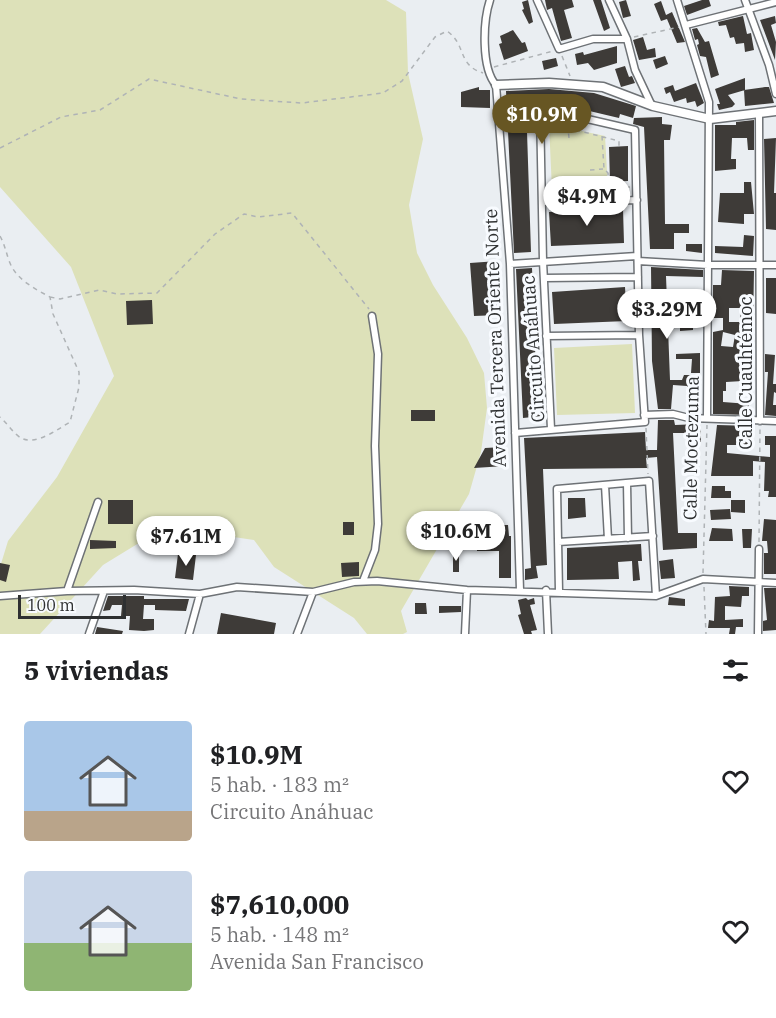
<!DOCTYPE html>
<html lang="es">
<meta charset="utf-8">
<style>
body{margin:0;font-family:"IBM Plex Serif",serif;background:#f6f6f6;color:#202124;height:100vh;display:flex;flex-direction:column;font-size:22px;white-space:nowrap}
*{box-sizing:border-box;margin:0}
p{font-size:20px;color:#757577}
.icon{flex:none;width:33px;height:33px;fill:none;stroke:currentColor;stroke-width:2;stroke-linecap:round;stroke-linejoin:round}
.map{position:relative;height:634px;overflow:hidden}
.side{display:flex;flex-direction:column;background:#fff;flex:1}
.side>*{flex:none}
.scale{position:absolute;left:18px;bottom:15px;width:108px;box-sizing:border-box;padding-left:6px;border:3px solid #2e3031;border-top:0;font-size:16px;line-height:21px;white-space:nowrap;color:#2e3031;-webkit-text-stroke:4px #f8fbff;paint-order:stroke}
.price{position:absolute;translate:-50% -51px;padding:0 14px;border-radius:21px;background:#fff;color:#222;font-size:20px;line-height:39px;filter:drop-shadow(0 2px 3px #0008)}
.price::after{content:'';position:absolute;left:50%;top:36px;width:18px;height:14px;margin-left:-9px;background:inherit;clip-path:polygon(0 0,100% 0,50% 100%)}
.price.selected{background:#675623;color:#fff}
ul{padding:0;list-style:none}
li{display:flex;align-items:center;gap:18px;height:150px;padding:0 24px}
li span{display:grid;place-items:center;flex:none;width:168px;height:120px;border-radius:6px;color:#555}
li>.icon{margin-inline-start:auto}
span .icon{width:72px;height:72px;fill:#fffc;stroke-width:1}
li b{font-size:26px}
h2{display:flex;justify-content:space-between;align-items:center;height:72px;padding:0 24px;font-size:26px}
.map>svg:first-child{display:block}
.green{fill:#dde1b9}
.building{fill:#3e3b38;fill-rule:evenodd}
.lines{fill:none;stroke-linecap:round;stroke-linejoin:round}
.street-casing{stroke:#6e7276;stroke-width:9}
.secondary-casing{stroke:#6e7276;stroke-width:11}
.path{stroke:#afb3b6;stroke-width:1.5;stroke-dasharray:4.5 4.5;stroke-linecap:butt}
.street{stroke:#fff;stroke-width:6}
.secondary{stroke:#fff;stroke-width:8}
.labels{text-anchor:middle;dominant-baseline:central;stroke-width:6;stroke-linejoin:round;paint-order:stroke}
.street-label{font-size:18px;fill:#2e3031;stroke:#f8fbff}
</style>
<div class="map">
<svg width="776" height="634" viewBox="0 0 776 634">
<rect width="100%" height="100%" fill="#eaeef2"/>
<path class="green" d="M0 0H386L406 12 408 73 423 139 409 205 417 253 433 285 467 338 484 373 487 408 481 452 469 494 401 611 407 632 403 634H367L354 618 274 567 254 540 165 527 103 565 40 634H0V567L8 541 57 477 114 376 71 267 0 187Z
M549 124 605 136 608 189 552 190Z
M632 344 635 413 557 415 554 348Z"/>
<path class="building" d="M528 0 533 22 529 24 522 10 524 9 522 2Z
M545 0H572L574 7 564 10 572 38 561 41 552 8 547 10Z
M593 0H601L610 28 604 31Z
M626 0 631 16 623 18 619 2Z
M702 0H709L711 6 687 15 684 6Z
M661 1 666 15 672 12 685 42 677 43 667 19 661 21 654 4Z
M743 16 747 34 751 33 754 50 745 52 744 43 736 44 734 37 730 38 726 25 719 26 718 22Z
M775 16 776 23 771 25 776 42 775 60 760 20Z
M697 28 705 42 709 41 719 75 711 78 706 57 700 56 697 45 699 44 698 39 695 40 692 29Z
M513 30 522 43 525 42 528 51 504 60 499 44 502 43 500 36Z
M643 37 647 50 655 48 656 57 639 60 633 40Z
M617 46V63L594 70 588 63 577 65 575 54 583 52 584 55Z
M665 56 668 64 656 69 653 60Z
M556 58 558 66 544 70 542 61Z
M625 66 629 77 632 76 635 83 621 87 615 69Z
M745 78V90L728 95 735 104 732 107 719 110 717 104H720L715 89Z
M696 83 704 103 697 107 695 101 687 103 686 98 674 102 670 92 666 94 664 88 673 85 675 91Z
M479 87V90H490V108L461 107V92Z
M765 87H769L774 103 745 106 744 90Z
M549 89 594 93 636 106 633 118 620 114 619 118 564 105 526 102 531 252 514 253 506 91Z
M662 117V124L672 125 670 140H664L665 224H689V233H674V249H650L644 127 633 124 634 118Z
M754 120V150H748L747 138H732L731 159H736V169L715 171V125H736V122Z
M776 138 774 193H776V230L766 229 764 139Z
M628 146V181L610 182 609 147Z
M744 182H751L754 214H744V224L718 222 720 193H744Z
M623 209 624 243 551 246 549 212Z
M744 235 754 236 753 256 715 253V246L743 247Z
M686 244H702V253L686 251Z
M498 261 499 315 474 316 470 263Z
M651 267 703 270V277L666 276 670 380H682L684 375H695L694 400 699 413 687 412V386L673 385 671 409H658L652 361Z
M532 268 536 372 542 416 523 418 516 269Z
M722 270 754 271 753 324H751L746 352 745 364H753L750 390H743V381L726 382V391H723V402L749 404 748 415 713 414V332L723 330V318H713V285H721ZM729 308H741L740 322H729ZM723 332 735 335 733 347 721 346Z
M766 278H776V314L766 313Z
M625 287 627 321 554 324 552 292Z
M152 300 153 324 127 325 126 301Z
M680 320H693V330L680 331Z
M700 353V373H691L692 359H676V354Z
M765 354 775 355 773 384H776V393L774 392 773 405H776V416L765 415 768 372H765Z
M411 410H435V421H411Z
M658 420H674L675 425 700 424 701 442H692V434L689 433H673L678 533H697V548L663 550 657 457 646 458 647 468 543 469 547 565 536 566 538 578 525 580V569L531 568 524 438 645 432 646 450H657Z
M717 425 753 426V445H727V453L770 457V445H765V436H776V497H768L769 491H764L765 462 753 461V476H711Z
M503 447 505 466 474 468 485 448Z
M712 486H725V491H731V498H711Z
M568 498H585L586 517 568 519Z
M108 500H133V524H108Z
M731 500H745V513L731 512Z
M730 509 731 519 711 520 710 510Z
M764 519 776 520V574H764V553H768L767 541H762Z
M343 522H354V535H343Z
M488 525H508L509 536H511V578H499V551H477V537H489Z
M712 528 732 529 733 541H709Z
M742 529H752L751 548H743Z
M90 540 116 541V548L90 549Z
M641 544 642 561H638L640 580 633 581 632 561 618 562 619 579 567 580V548Z
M453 551H459V572H453Z
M178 554 196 555 193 580 175 578Z
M673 559 675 578 661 579 659 561Z
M359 562V576L342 577 341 563Z
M0 563 10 565 6 582 0 580Z
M729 586 749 587V596H742L741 607 725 606V620L743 619V627H736L735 634H729L730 628H708L709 620 714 621 715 597 730 596Z
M764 588H776V630L763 631V621L767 620Z
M108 596H144V599H189L186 611 155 610V605H144L143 619H154V630L144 631 129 630 130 616H121L122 605H112L110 610 103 611Z
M669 597 685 599V606L668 605Z
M526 598 528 600 534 598 535 604 530 605 537 630 531 631 532 634H524L518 615 521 614 518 600Z
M415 603H426L427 614H415Z
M439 606H461V612L439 613Z
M221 613 276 623 274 634H217Z
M97 627 123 631 122 634H95Z"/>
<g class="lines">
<g class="street-casing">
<path id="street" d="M490 0C483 21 481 68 496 85L510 264 520 590
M537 0 559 49 593 39H627
M609 0 627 39 635 70 652 106
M677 0 709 102 707 418
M745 0 769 65 776 94
M686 25 776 2
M759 113 760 421
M543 202 637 200
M638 261 708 265H776
M510 264 637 256
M544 278 638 277
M546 336 639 335
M644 415 673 414 689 418 776 421
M515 433 645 422 639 335 635 130 540 108 543 261 551 429
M627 483 628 538
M605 485 608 539
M558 542 653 536
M363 581 375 550 378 524 375 446 378 354 372 316
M546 590 548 634
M67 591 98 502
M559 591 557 489 649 481 656 596
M0 596 67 591 134 590 200 594 237 587 313 592 354 582 377 581 467 590 656 596 703 579 776 583
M89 634 104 591
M189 634 200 594
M297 634 313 592
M465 634 467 590
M758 634 759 549"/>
</g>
<g class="secondary-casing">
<path id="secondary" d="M496 85 549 83 603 87 653 106 710 119 776 111"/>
</g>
<path class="path" d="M634 37 679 27
M562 56 570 76
M494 67 553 51
M547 124 568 128
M602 136 604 169 608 173 609 188 630 187
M569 138 568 128 619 141V147
M0 148 61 117 100 110 149 79 241 99 302 103 383 93 402 81 435 37 447 31C467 45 457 65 483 73
M590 170 603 169
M0 236C5 245 6 253 10 263 16 279 35 289 50 297L53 314 79 372V387L70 422C58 429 36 446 21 438 14 434 7 423 0 417
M50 297 60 299 99 290 117 294 157 293 215 234 244 214 258 217 292 213 369 309
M646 428 648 474
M759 542 760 427
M703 573 707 425
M704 587 706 634"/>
<use href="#street" class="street"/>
<use href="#secondary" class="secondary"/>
</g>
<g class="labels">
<g class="street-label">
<text transform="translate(495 338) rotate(-92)">Avenida Tercera Oriente Norte</text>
<text transform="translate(533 349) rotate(-94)">Circuito Anáhuac</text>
<text transform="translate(745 373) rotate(-90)">Calle Cuauhtémoc</text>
<text transform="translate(691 448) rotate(-89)">Calle Moctezuma</text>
</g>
</g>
</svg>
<div class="scale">100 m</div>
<b class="price selected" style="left:542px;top:145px">$10.9M</b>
<b class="price" style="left:587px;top:227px">$4.9M</b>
<b class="price" style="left:667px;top:340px">$3.29M</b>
<b class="price" style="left:456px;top:562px">$10.6M</b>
<b class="price" style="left:186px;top:567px">$7.61M</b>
</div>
<section class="side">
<h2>5 viviendas<svg class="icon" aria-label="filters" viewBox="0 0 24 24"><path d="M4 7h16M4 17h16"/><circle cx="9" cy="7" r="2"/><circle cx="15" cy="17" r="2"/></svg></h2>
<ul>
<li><span style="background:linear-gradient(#a9c7e8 75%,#b9a48a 0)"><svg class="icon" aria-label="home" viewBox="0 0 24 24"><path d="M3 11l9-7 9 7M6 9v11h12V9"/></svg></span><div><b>$10.9M</b><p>5 hab. · 183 m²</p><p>Circuito Anáhuac</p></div><svg class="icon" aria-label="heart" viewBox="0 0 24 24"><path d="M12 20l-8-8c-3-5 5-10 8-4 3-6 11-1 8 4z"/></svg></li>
<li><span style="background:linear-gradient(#c9d6e8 60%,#8fb573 0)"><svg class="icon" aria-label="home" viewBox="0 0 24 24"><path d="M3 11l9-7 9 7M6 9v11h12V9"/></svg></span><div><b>$7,610,000</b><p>5 hab. · 148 m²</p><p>Avenida San Francisco</p></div><svg class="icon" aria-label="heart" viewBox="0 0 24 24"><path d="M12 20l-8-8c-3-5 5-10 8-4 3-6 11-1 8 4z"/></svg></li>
</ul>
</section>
